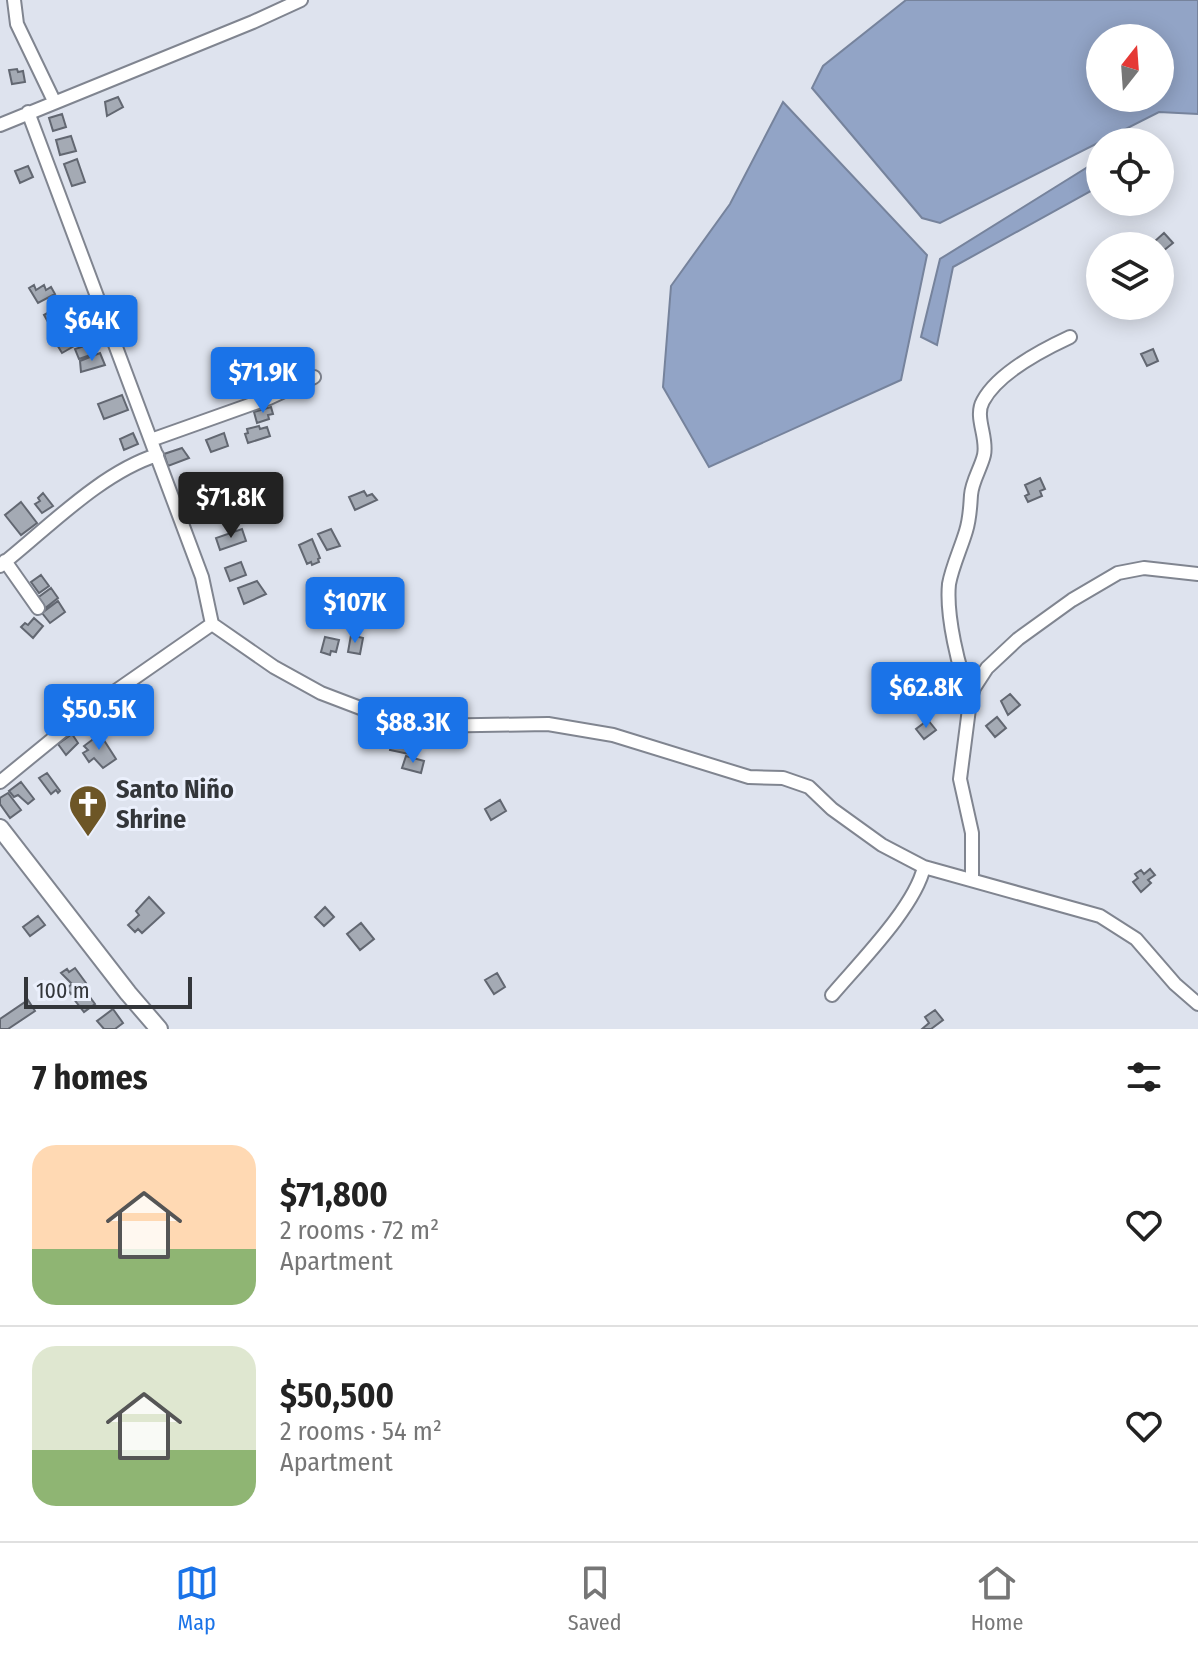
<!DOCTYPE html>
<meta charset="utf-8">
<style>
body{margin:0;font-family:"Fira Sans Condensed",sans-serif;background:#f6f6f6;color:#222;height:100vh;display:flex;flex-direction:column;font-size:30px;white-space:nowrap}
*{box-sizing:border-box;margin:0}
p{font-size:26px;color:#767676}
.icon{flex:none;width:44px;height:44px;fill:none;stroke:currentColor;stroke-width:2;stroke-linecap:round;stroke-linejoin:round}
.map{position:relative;height:1029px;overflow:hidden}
.sheet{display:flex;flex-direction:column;background:#fff;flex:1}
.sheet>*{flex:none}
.needle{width:52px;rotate:17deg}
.controls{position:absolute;left:1086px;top:24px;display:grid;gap:16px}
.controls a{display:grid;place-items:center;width:88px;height:88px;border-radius:50%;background:#fff;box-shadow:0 4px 20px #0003;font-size:40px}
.scale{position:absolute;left:24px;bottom:20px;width:168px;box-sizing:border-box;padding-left:8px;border:4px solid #33363a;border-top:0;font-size:22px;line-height:28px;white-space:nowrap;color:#33363a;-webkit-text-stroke:6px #ebf0fc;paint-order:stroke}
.price{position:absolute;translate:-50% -68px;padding:0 18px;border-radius:8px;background:#1a73e8;color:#fff;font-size:26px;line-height:52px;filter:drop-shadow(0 2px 4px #0008)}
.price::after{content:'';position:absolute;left:50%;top:48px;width:24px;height:18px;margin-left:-12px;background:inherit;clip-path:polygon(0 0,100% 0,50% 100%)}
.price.on{background:#222;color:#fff}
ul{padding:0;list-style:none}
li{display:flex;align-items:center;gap:24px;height:200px;padding:0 32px}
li+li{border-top:2px solid #e0e0e0}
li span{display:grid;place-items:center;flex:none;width:224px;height:160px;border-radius:24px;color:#555}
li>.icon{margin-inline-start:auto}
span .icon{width:96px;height:96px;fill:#fffc;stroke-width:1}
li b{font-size:34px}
h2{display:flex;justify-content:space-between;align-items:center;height:96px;padding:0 32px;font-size:34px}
.tabs{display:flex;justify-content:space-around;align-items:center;height:112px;border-top:2px solid #e0e0e0;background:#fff;font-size:22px;color:#767676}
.tabs a{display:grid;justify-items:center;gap:4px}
.tabs .on{color:#1a73e8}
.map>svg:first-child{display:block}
.water{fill:#92a4c6;stroke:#76839c;stroke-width:2;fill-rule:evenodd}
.building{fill:#a4aab4;stroke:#626771;stroke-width:2}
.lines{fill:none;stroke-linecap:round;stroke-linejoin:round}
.minor-casing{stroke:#808590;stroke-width:16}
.secondary-casing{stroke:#808590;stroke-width:20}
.minor{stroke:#fff;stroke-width:12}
.secondary{stroke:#fff;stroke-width:16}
.labels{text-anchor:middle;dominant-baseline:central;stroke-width:6;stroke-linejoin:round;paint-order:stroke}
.poi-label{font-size:26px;font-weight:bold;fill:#33363a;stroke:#ebf0fc;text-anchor:start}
</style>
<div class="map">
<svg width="1198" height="1029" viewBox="0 0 1198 1029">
<rect width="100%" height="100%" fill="#dee3ee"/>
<path class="water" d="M906 0H1198V114L1159 112 940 223 922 218 812 88 823 66ZM1160 38V98H1100V38Z
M783 102 927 255 901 380 709 467 663 387 671 286 730 204Z
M1099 160 1100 186 953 267 937 345 921 337 940 259Z"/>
<path class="building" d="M17 69 18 72 23 71 25 82 12 84 9 70Z
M118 97 123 107 107 116 105 102Z
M62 114 66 127 53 131 49 118Z
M71 136 76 151 60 155 56 140Z
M77 159 85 182 72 186 64 164Z
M28 166 33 177 20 183 15 171Z
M1164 233 1173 243 1163 251 1155 241Z
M34 285 36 290 44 285 46 290 51 287 55 294 38 303 29 288Z
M64 304 66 308 69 306 76 318 53 331 44 315Z
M87 317 90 322 95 319 99 327 91 332 95 339 86 344 83 341 62 353 53 338Z
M93 343 96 353 79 359 75 349Z
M1153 349 1158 361 1147 366 1141 354Z
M100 353 105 365 81 372 80 361Z
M122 395 128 410 104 419 98 404Z
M271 407 273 414 268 415 269 419 257 423 254 412Z
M259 426 260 429 267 427 270 436 248 443 245 434 248 433 247 429Z
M133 433 138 444 124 450 120 439Z
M224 433 228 446 211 452 206 440Z
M182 448 189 458 168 466 164 454Z
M1040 478 1045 489 1040 491 1042 496 1028 502 1025 496 1029 494 1025 485Z
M364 491 367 496 372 494 377 500 355 510 349 497Z
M43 493 53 506 42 513 35 504 40 501 38 498Z
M21 502 37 523 21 535 5 515Z
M242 529 246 541 220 550 216 538Z
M331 529 340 546 327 550 318 534Z
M312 539 320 558 318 559 319 562 312 565 311 562 307 564 299 545Z
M241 562 246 575 230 581 225 568Z
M41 575 49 586 39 593 31 582Z
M257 581 266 594 244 604 238 588Z
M51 588 58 598 44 609 36 599Z
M366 595 383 600 379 611 363 606Z
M58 601 65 612 50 623 42 613Z
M359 611 372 615 373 627 356 622Z
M34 618 43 626 33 638 21 627 25 623 28 625Z
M351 635 363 638 360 654 348 652Z
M325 637 339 640 336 652 331 651 330 655 321 652Z
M1010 694 1020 705 1008 715 1001 701Z
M997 717 1006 728 995 737 986 726Z
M928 720 936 730 924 739 916 729Z
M72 734 78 743 66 755 58 744Z
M100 734 116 759 103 768 94 758 89 762 83 753 88 750 84 746Z
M392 739 411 744 409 754 390 750Z
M406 756 424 761 421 773 402 768Z
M47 773 60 791 58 793 56 790 51 794 39 778Z
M21 782 34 799 28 804 18 795 14 797 9 791Z
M8 793 21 810 10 818 0 804V798Z
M500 800 506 811 491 820 485 809Z
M1150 869 1155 875 1148 880 1151 883 1141 892 1133 882 1138 878 1135 874 1141 870 1144 874Z
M149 897 164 913 142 933 138 929 135 932 128 925 139 915 136 911Z
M325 907 334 917 324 926 315 917Z
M38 916 45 925 30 936 23 927Z
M361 923 374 939 360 950 347 934Z
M75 968 86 983 71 994 67 988 72 984 61 973 67 969 69 972Z
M497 973 505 987 494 994 485 980Z
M84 989 95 1004 84 1012 73 998Z
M28 1000 35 1011 8 1029H0V1019Z
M113 1009 123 1023 115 1029H104L97 1021Z
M935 1010 943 1020 931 1029H922L929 1023 925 1017Z"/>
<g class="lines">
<g class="minor-casing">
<path id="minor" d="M14 0 17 24 54 101
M28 112 202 577 212 624 274 667 321 693 384 717 422 726 548 724 613 735 749 777 783 778 809 787 832 809 882 845 924 867 1100 916 1136 939 1175 984 1198 1004
M0 125 253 22 301 0
M151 440 269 398 314 377
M5 561 38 608
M0 566C47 529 100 473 157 455
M971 697C958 670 946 614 949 584 952 567 961 548 966 531 970 518 970 509 971 495 972 481 981 468 984 455 988 437 974 417 983 401 998 373 1042 350 1070 337
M0 782 87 711 212 624
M972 879V833L960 779 970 701 974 688 987 668 1018 639 1072 600 1118 573 1144 568 1198 574
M832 995C859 963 915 907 924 867"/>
</g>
<g class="secondary-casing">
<path id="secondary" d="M0 828 128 993 159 1029"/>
</g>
<use href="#minor" class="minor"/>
<use href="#secondary" class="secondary"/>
</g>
<defs>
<g id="church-pin" transform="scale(2)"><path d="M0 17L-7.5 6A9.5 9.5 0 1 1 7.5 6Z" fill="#6d5626" stroke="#ebf0fc"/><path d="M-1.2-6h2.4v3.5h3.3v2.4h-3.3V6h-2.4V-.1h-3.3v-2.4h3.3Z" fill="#fff"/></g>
</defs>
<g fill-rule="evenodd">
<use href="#church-pin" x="88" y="804"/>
</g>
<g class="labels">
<g class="poi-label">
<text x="116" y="789">Santo Niño<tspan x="116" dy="30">Shrine</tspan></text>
</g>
</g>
</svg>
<div class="controls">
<a><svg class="needle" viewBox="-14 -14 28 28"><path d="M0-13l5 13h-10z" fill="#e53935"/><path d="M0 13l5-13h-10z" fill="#767676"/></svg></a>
<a><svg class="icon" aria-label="locate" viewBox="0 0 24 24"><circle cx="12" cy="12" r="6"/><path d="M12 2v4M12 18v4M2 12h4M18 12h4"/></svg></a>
<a><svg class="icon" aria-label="layers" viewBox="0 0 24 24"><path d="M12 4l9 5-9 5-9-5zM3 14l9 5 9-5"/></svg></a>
</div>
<div class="scale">100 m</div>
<b class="price" style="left:92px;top:363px">$64K</b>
<b class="price" style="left:263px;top:415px">$71.9K</b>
<b class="price on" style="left:231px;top:540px">$71.8K</b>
<b class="price" style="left:355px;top:645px">$107K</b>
<b class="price" style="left:926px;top:730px">$62.8K</b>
<b class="price" style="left:99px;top:752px">$50.5K</b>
<b class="price" style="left:413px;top:765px">$88.3K</b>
</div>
<section class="sheet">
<h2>7 homes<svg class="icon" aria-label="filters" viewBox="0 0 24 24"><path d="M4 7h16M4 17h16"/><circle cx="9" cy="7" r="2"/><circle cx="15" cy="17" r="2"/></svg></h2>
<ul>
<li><span style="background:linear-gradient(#ffd9b3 65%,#8fb573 0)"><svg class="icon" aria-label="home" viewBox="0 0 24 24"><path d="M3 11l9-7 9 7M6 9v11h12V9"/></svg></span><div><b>$71,800</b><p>2 rooms · 72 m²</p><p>Apartment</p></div><svg class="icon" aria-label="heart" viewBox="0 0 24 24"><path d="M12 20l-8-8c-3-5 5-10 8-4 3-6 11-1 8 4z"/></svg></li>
<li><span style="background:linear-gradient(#dfe7d0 65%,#8fb573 0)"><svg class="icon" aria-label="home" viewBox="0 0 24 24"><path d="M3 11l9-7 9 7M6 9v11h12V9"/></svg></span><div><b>$50,500</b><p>2 rooms · 54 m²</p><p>Apartment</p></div><svg class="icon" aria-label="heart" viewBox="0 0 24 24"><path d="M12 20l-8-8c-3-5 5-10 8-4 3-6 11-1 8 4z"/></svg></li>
</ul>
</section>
<nav class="tabs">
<a class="on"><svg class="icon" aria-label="map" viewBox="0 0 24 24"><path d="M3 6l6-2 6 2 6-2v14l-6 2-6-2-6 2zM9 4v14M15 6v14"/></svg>Map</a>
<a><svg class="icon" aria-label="saved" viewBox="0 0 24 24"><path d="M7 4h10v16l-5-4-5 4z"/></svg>Saved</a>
<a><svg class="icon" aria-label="home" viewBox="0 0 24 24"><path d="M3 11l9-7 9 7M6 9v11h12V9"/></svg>Home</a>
</nav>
